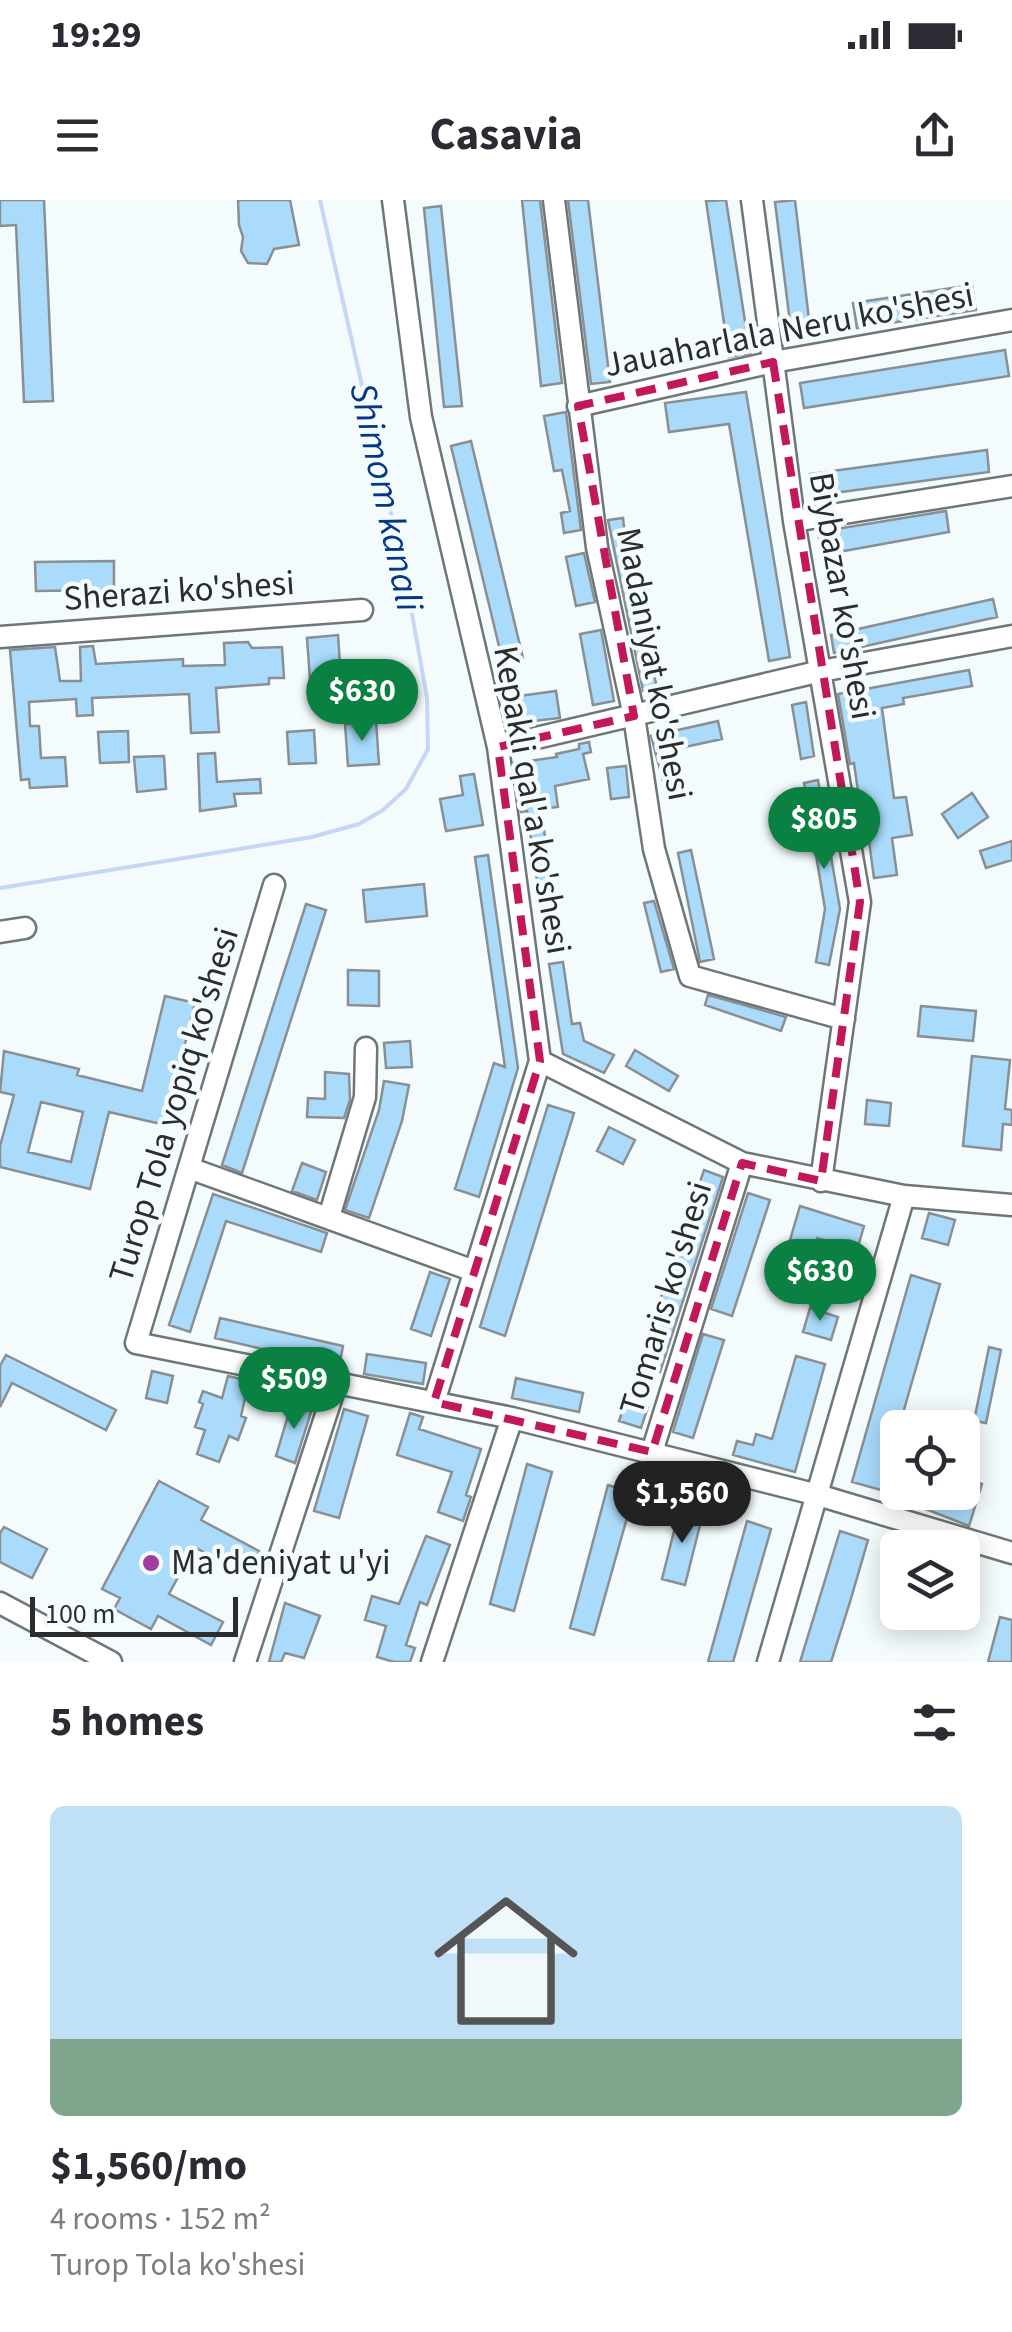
<!DOCTYPE html>
<meta charset="utf-8">
<style>
body{margin:0;font-family:"Source Sans 3",sans-serif;background:#f7f7f7;color:#2b2b33;height:100vh;display:flex;flex-direction:column;font-size:38px;white-space:nowrap}
*{box-sizing:border-box;margin:0}
p{font-size:32px;color:#7c7c81}
.icon{flex:none;width:55px;height:55px;fill:none;stroke:currentColor;stroke-width:2;stroke-linecap:round;stroke-linejoin:round}
.map{position:relative;height:1462px;overflow:hidden}
.panel{display:flex;flex-direction:column;background:#fff;flex:1}
.panel>*{flex:none}
.tools{position:absolute;left:880px;top:1210px;display:grid;gap:20px}
.tools a{display:grid;place-items:center;width:100px;height:100px;border-radius:15px;background:#fff;box-shadow:0 5px 25px #0003;font-size:50px}
.scale{position:absolute;left:30px;bottom:25px;width:208px;box-sizing:border-box;padding-left:10px;border:5px solid #2a2d2d;border-top:0;font-size:28px;line-height:35px;white-space:nowrap;color:#2a2d2d;-webkit-text-stroke:8px #f4fbfd;paint-order:stroke}
.price{position:absolute;translate:-50% -85px;padding:0 22px;border-radius:35px;background:#0b8043;color:#fff;font-size:32px;line-height:65px;filter:drop-shadow(0 2px 5px #0008)}
.price::after{content:'';position:absolute;left:50%;top:60px;width:30px;height:22px;margin-left:-15px;background:inherit;clip-path:polygon(0 0,100% 0,50% 100%)}
.price.selected{background:#222;color:#fff}
ul{padding:0;list-style:none}
li{display:grid;align-content:center;gap:20px;height:530px;padding:0 50px}
li+li{border-top:2px solid #e1e1e2}
li span{display:grid;place-items:center;height:310px;border-radius:15px;color:#555}
li>.icon{margin-inline-start:auto}
span .icon{width:180px;height:180px;fill:#fffc;stroke-width:1}
li b{font-size:42px}
h2{display:flex;justify-content:space-between;align-items:center;height:120px;padding:0 50px;font-size:42px}
.status{display:flex;justify-content:space-between;align-items:center;height:70px;padding:0 50px;background:#fff;direction:ltr}
.status svg{height:28px;fill:currentColor}
header{display:flex;justify-content:space-between;align-items:center;height:130px;padding:0 50px;background:#fff;font-size:45px;font-weight:700}
.map>svg:first-child{display:block}
.lines{fill:none;stroke-linecap:round;stroke-linejoin:round}
.stream{stroke:#c5d7f4;stroke-width:4}
.building{fill:#aadbfb;stroke:#8a8f93;stroke-width:2.5;fill-rule:evenodd}
.minor-casing{stroke:#6f7677;stroke-width:25}
.minor{stroke:#fff;stroke-width:20}
.marked{fill:none;stroke:#c2185b;stroke-width:8;stroke-dasharray:20 12;stroke-linejoin:round}
.poi-dot{fill:#a23ca0;stroke:#f4fbfd;stroke-width:4}
.labels{text-anchor:middle;dominant-baseline:central;stroke-width:9;stroke-linejoin:round;paint-order:stroke}
.street-label{font-size:35px;fill:#2a2d2d;stroke:#f4fbfd}
.poi-label{font-size:35px;fill:#2a2d2d;stroke:#f4fbfd;text-anchor:start}
.water-label{font-size:38px;font-style:italic;fill:#053786;stroke:#f4fbfd}
</style>
<div class="status"><b>19:29</b><svg viewBox="0 0 49 12"><path d="M0 12V9h3v3zM5 12V6h3v6zM10 12V3h3v9zM15 12V0h3v12zM26 1h20v11H26zM47 4h2v5h-2z"/></svg></div>
<header><svg class="icon" aria-label="menu" viewBox="0 0 24 24"><path d="M4 6h16M4 12h16M4 18h16"/></svg>Casavia<svg class="icon" aria-label="share" viewBox="0 0 24 24"><path d="M12 15V3M7 8l5-5 5 5M5 13v7h14v-7"/></svg></header>
<div class="map">
<svg width="1012" height="1462" viewBox="0 0 1012 1462">
<rect width="100%" height="100%" fill="#f4fbfd"/>
<g class="lines">
<path class="stream" d="M0 688 312 637 359 624 383 610 406 589 428 549 427 498 406 380 320 0"/>
</g>
<path class="building" d="M0 0H44L53 201 24 202 16 25 0 26Z
M238 0H290L299 45 274 49 267 64 248 63 241 51 243 37 239 25Z
M522 0H540L562 183 541 186Z
M568 0H588L610 182 591 184Z
M726 0 750 153 729 157 706 1Z
M795 0 811 137 792 139 775 2Z
M441 6 462 206 444 207 424 8Z
M972 85 976 110 857 128 853 103Z
M1005 150 1009 176 804 208 800 183Z
M746 192 790 457 769 461 729 224 669 232 665 203Z
M566 212 581 330 564 333 561 313 570 311 562 270 554 271 544 216Z
M471 241 523 458 503 463 451 246Z
M987 250 989 272 812 296 810 274Z
M946 311 949 332 822 355 818 332Z
M623 318 625 335 619 336 657 487 643 491 608 320Z
M584 353 595 402 576 406 566 357Z
M114 361V390L36 391 35 362Z
M993 399 997 417 834 453 831 435Z
M601 430 614 501 593 505 580 434Z
M338 435 341 478 310 480 307 438Z
M248 442 252 448 282 447 284 478H269V484L216 488 219 532 191 533 189 494 92 498 93 515 77 516 76 499 29 502 30 526H39L41 558 65 557 67 586 30 588 29 579 21 580 10 450 55 447 60 481H81L80 447 93 446 96 464 183 459V466L225 465 224 443Z
M969 470 972 486 903 498 904 504 882 508 894 598 906 597 912 635 892 638 897 675 874 678 869 641H865L854 563 850 564 838 494Z
M556 491 560 518 507 524 504 498Z
M806 502 814 556 801 559 792 505Z
M376 521 379 564 348 566 345 524Z
M718 521 722 539 671 550 678 585 665 588 651 536Z
M314 530 316 563 289 564 287 532Z
M128 531 129 562 100 563 98 532Z
M589 542 591 552 583 554 589 579 555 586 558 607 541 609 559 734 545 736 527 611 521 612 514 563 557 557 556 554 579 549V544Z
M215 553 217 582 260 579 261 593 234 594 236 606 200 611 198 554Z
M164 556 166 589 137 592 134 557Z
M626 566 629 597 611 599 607 568Z
M474 574 483 625 446 631 440 599 463 595 460 576Z
M818 580 840 709 829 765 816 762 825 709 804 583Z
M972 593 988 617 958 638 942 614Z
M1012 641V660L986 668 980 651Z
M691 650 714 759 700 762 678 653Z
M488 655 518 868 479 997 455 989 494 863 505 867 475 657Z
M424 684 427 716 366 722 363 690Z
M654 701 674 769 661 772 644 703Z
M306 704 326 710 242 973 222 965Z
M563 762 572 824 580 823 584 841 614 855 604 873 563 854 549 764Z
M348 770 379 771V806L348 805Z
M708 795 786 817 781 831 705 805Z
M165 796 195 803 165 925 109 912 90 989 0 967V946L14 895 0 892 4 851 79 869 77 875 142 891ZM41 902 83 912 71 962 28 952Z
M921 806 976 811 973 841 918 836Z
M410 841 412 867 386 868 384 843Z
M635 850 678 876 669 891 626 866Z
M972 856 1010 860 1005 909 1012 910V925L1003 924 1001 950 963 946Z
M325 872 349 874 350 900 344 918 307 917 308 898 325 899Z
M384 881 409 885 402 921 369 1018 345 1010 379 910Z
M867 900 891 903 889 926 865 924Z
M548 905 574 913 505 1136 480 1127Z
M609 927 635 940 623 964 597 951Z
M302 963 326 972 317 1000 292 991Z
M704 970 723 977 660 1172 638 1165Z
M748 993 770 1000 732 1116 711 1109Z
M213 994 327 1033 321 1052 226 1021 190 1132 169 1125Z
M800 1006 864 1026 857 1050 817 1038 814 1048 790 1040Z
M929 1013 955 1020 948 1045 922 1038Z
M820 1063 848 1072 841 1096 813 1087Z
M430 1072 450 1079 431 1136 411 1129Z
M911 1075 940 1084 881 1290 852 1282Z
M810 1108 838 1117 831 1140 803 1132Z
M220 1118 343 1146 339 1167 215 1138Z
M703 1134 724 1140 693 1238 673 1232Z
M989 1147 1001 1150 986 1223 974 1221Z
M367 1154 426 1163 423 1184 364 1174Z
M6 1155 116 1210 106 1230 12 1183 0 1207V1166Z
M796 1156 825 1164 795 1272 733 1255 737 1241 753 1245 756 1234 772 1239Z
M152 1171 173 1176 167 1203 146 1198Z
M228 1176 249 1181 241 1216 246 1218 238 1240 229 1236 219 1262 197 1254 205 1230 195 1227 203 1204 199 1202 203 1191 222 1198Z
M516 1178 583 1193 579 1212 512 1198Z
M626 1200 648 1207 641 1228 619 1221Z
M292 1202 312 1209 295 1263 276 1256Z
M344 1209 368 1216 339 1318 314 1311Z
M410 1213 423 1217 419 1229 481 1249 466 1295 471 1297 463 1321 438 1312 452 1272 397 1255Z
M527 1264 552 1272 514 1411 490 1404Z
M962 1279 982 1284 969 1326 923 1308 928 1292H962Z
M159 1281 208 1307 201 1320 259 1351 247 1375 194 1347 169 1394 223 1422 211 1445 158 1416 151 1429 114 1409 120 1398 102 1389Z
M608 1285 634 1293 594 1435 570 1428Z
M680 1307 703 1313 685 1385 662 1379Z
M747 1321 771 1329 733 1462H708Z
M4 1327 47 1349 32 1378 0 1362V1333Z
M840 1331 868 1340 850 1402 831 1462H800Z
M426 1336 450 1345 427 1405 420 1402 406 1445 415 1448 410 1462H394L377 1457 386 1426 365 1420 372 1396 399 1404Z
M285 1403 320 1416 304 1458 285 1453 281 1462H269Z
M1000 1417 1012 1420V1462H988Z"/>
<g class="lines">
<g class="minor-casing">
<path id="minor" d="M393 0 421 217 498 547 540 861 434 1202
M554 0 597 347 634 516 654 649 690 776 844 819
M752 0 794 321 860 702 821 981
M578 206 773 162 1012 120
M794 321 1012 286
M0 437 362 410
M498 547 821 471 1012 436
M274 685 136 1143 512 1218 818 1295 1012 1353
M0 732 25 728
M540 861 742 963 904 996 1012 1005
M189 968 474 1071
M329 1017 365 897 366 848
M652 1252 742 963
M0 1403 111 1462
M245 1462 337 1181
M432 1462 512 1218
M768 1462 904 996"/>
</g>
<use href="#minor" class="minor"/>
</g>
<path class="marked" d="M773 162 860 702 821 981 742 963 652 1252 434 1202 540 861 498 547 634 516 578 206Z"/>
<circle class="poi-dot" cx="151" cy="1363" r="10"/>
<g class="labels">
<g class="street-label">
<text transform="translate(789 130) rotate(-11)">Jauaharlala Neru ko'shesi</text>
<text transform="translate(179 391) rotate(-4)">Sherazi ko'shesi</text>
<text transform="translate(842 396) rotate(80)">Biybazar ko'shesi</text>
<text transform="translate(654 464) rotate(79)">Madaniyat ko'shesi</text>
<text transform="translate(532 600) rotate(80)">Kepakli qal'a ko'shesi</text>
<text transform="translate(174 905) rotate(-73)">Turop Tola yopiq ko'shesi</text>
<text transform="translate(666 1098) rotate(-73)">Tomaris ko'shesi</text>
</g>
<g class="poi-label">
<text x="171" y="1363">Ma'deniyat u'yi</text>
</g>
<g class="water-label">
<text transform="translate(386 297) rotate(78)">Shimom kanali</text>
</g>
</g>
</svg>
<div class="tools">
<a><svg class="icon" aria-label="locate" viewBox="0 0 24 24"><circle cx="12" cy="12" r="6"/><path d="M12 2v4M12 18v4M2 12h4M18 12h4"/></svg></a>
<a><svg class="icon" aria-label="layers" viewBox="0 0 24 24"><path d="M12 4l9 5-9 5-9-5zM3 14l9 5 9-5"/></svg></a>
</div>
<div class="scale">100 m</div>
<b class="price" style="left:362px;top:544px">$630</b>
<b class="price" style="left:824px;top:672px">$805</b>
<b class="price" style="left:820px;top:1124px">$630</b>
<b class="price" style="left:294px;top:1232px">$509</b>
<b class="price selected" style="left:682px;top:1346px">$1,560</b>
</div>
<section class="panel">
<h2>5 homes<svg class="icon" aria-label="filters" viewBox="0 0 24 24"><path d="M4 7h16M4 17h16"/><circle cx="9" cy="7" r="2"/><circle cx="15" cy="17" r="2"/></svg></h2>
<ul>
<li><span style="background:linear-gradient(#bfe0f5 75%,#7fa58c 0)"><svg class="icon" aria-label="home" viewBox="0 0 24 24"><path d="M3 11l9-7 9 7M6 9v11h12V9"/></svg></span><div><b>$1,560/mo</b><p>4 rooms · 152 m²</p><p>Turop Tola ko'shesi</p></div></li>
</ul>
</section>
